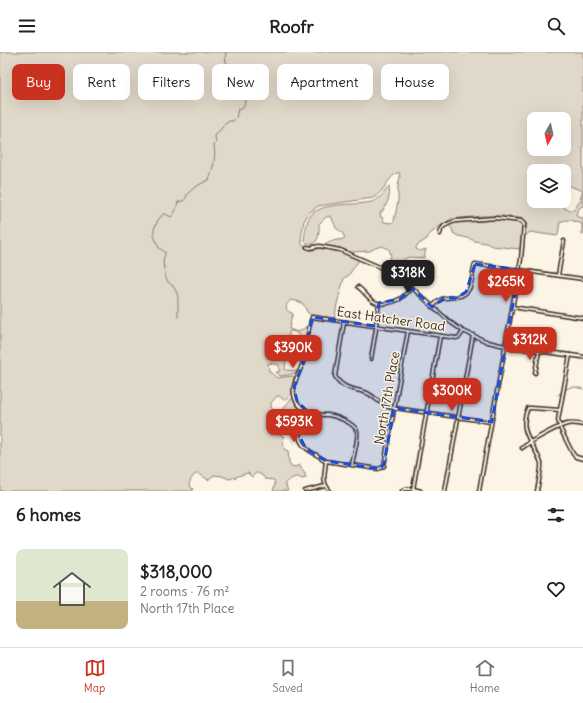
<!DOCTYPE html>
<meta charset="utf-8">
<style>
body{margin:0;font-family:Delius,sans-serif;background:#f2f2f2;color:#202124;height:100vh;display:flex;flex-direction:column;font-size:15px;white-space:nowrap}
*{box-sizing:border-box;margin:0}
p{font-size:13px;color:#757577}
.icon{flex:none;width:22px;height:22px;fill:none;stroke:currentColor;stroke-width:2;stroke-linecap:round;stroke-linejoin:round}
.map{position:relative;height:439px;overflow:hidden}
.panel{display:flex;flex-direction:column;background:#fff;flex:1}
.panel>*{flex:none}
.guide{position:absolute;left:12px;top:12px;width:559px;height:36px;display:flex;gap:8px}
.needle{width:26px;rotate:188deg}
.buttons{position:absolute;left:527px;top:60px;display:grid;gap:8px}
.buttons a{display:grid;place-items:center;width:44px;height:44px;border-radius:8px;background:#fff;box-shadow:0 4px 16px #0002;font-size:20px}
.price{position:absolute;translate:-50% -34px;padding:0 9px;border-radius:8px;background:#c8321e;color:#fff;font-size:13px;line-height:26px;filter:drop-shadow(0 1px 2px #0008)}
.price::after{content:'';position:absolute;left:50%;top:24px;width:12px;height:9px;margin-left:-6px;background:inherit;clip-path:polygon(0 0,100% 0,50% 100%)}
.price.selected{background:#222;color:#fff}
ul{padding:0;list-style:none}
li{display:flex;align-items:center;gap:12px;height:100px;padding:0 16px}
li+li{border-top:1px solid #e0e0e0}
li span{display:grid;place-items:center;flex:none;width:112px;height:80px;border-radius:8px;color:#555}
li>.icon{margin-inline-start:auto}
span .icon{width:48px;height:48px;fill:#fffc;stroke-width:1}
li b{font-size:17px}
h2{display:flex;justify-content:space-between;align-items:center;height:48px;padding:0 16px;font-size:17px}
.tag{padding:0 14px;border-radius:8px;background:#fff;box-shadow:0 4px 16px #0002;font-size:14px;line-height:36px}
.tag.selected{background:#c8321e;color:#fff}
header{display:flex;justify-content:space-between;align-items:center;height:52px;padding:0 16px;background:#fff;font-size:18px;font-weight:700}
.menu{display:flex;justify-content:space-around;align-items:center;height:56px;border-top:1px solid #e0e0e0;background:#fff;font-size:11px;color:#757577}
.menu a{display:grid;justify-items:center;gap:2px}
.menu .selected{color:#c8321e}
.map>svg:first-child{display:block}
.green{fill:#e0d8c8;stroke:#8e8173;fill-rule:evenodd}
.lines{fill:none;stroke-linecap:round;stroke-linejoin:round}
.stream{stroke:#85796b;stroke-width:1}
.minor-casing{stroke:#3b2a1e;stroke-width:5}
.tertiary-casing{stroke:#3b2a1e;stroke-width:5.5}
.minor{stroke:#fcf5e5;stroke-width:2}
.tertiary{stroke:#fcf5e5;stroke-width:2.5}
.marked{fill:#1d4ed8;fill-opacity:0.2;stroke:#1d4ed8;stroke-width:3;stroke-dasharray:8 5;stroke-linejoin:round}
.labels{text-anchor:middle;dominant-baseline:central;stroke-width:3;stroke-linejoin:round;paint-order:stroke}
.street-label{font-size:13px;fill:#3b2a1e;stroke:#fcf5e5}
</style>
<header><svg class="icon" aria-label="menu" viewBox="0 0 24 24"><path d="M4 6h16M4 12h16M4 18h16"/></svg>Roofr<svg class="icon" aria-label="search" viewBox="0 0 24 24"><circle cx="10" cy="10" r="6"/><path d="M15 15l6 6"/></svg></header>
<div class="map">
<svg width="583" height="439" viewBox="0 0 583 439">
<rect width="100%" height="100%" fill="#fcf5e5"/>
<filter id="ink" filterUnits="userSpaceOnUse"><feTurbulence type="fractalNoise" baseFrequency=".025" numOctaves="2"/><feDisplacementMap in="SourceGraphic" scale="8" xChannelSelector="R" yChannelSelector="G"/><feConvolveMatrix kernelMatrix="1 2 1 2 8 2 1 2 1" color-interpolation-filters="sRGB"/></filter>
<g filter="url(#ink)">
<path class="green" d="M0 0H583V146H580L583 139 570 134 564 135V119H534V149H564V146V156L570 158H574L580 149 583 148V154L579 156 577 159 576 164 581 166 583 165V182H582V172C575 169 567 166 560 170L558 183 557 184 530 180 525 184 527 171 521 166 502 164H482L451 167 440 174 429 183 427 187 419 192 416 195V197L420 199 426 197 424 206 409 205 403 208 394 219 382 213 389 208 391 204 389 197 382 194 375 196 370 199 351 200 340 196 325 194 323 193 332 189 343 187 345 186 342 180 336 176 331 164 326 165 319 172C319 178 320 190 312 192 308 193 306 191 304 188 305 181 306 172 309 166 318 149 355 154 371 150 379 148 385 140 389 134 391 145 387 153 380 162L381 165H382L384 170 392 171 394 169 398 149V133L400 125 399 120C386 126 386 139 373 146L318 154 309 161 304 169 301 186 302 192 305 196 313 198 321 196 346 201 359 208 348 224 344 226 337 252 335 264 334 266 311 263 307 260 305 255 302 251 297 249 291 248C285 252 284 259 292 261L293 262C290 267 291 271 289 277L298 280 306 275 308 276 306 286 300 288 299 287C298 281 297 280 291 279L289 280V284L287 286 288 293 285 317 286 318 297 319 296 321 288 323 280 324 276 320H279V313L268 311 269 319 277 326 293 324 294 325 292 334V341L285 349 279 344H277L271 351V355C279 366 285 354 291 347L293 346 298 355 305 361V363L303 364C295 356 288 356 281 365 279 367 278 368 278 371 277 374 277 378 278 381L283 384 284 387 283 388 284 397 288 399 289 410 291 414 295 415 299 413 305 422 306 426 302 427C295 422 292 427 285 431L288 439H273L275 432 274 428 265 427 263 424 258 421H256L252 425 248 421C241 422 236 426 229 427L222 424 214 423 208 428 198 421C193 423 190 428 189 433L193 437 192 439H0ZM534 67H564V97H534Z
M500 168 515 169 523 171 520 197 492 194 486 191 475 189 468 186 458 184 453 181 452 177 449 173 459 170Z"/>
<g class="lines">
<path class="stream" d="M178 265V246L177 241 173 234 168 230 166 226 163 211 164 205 165 203V200L159 196 154 184V177L158 168 164 161 171 165C176 161 176 155 178 150 183 149 187 148 187 142 193 136 201 131 209 128 213 117 216 105 214 93L216 91 215 84 225 72 229 69H233L236 66 238 57H242L245 51 244 46 242 44 238 33 227 12 225 6 226 0
M558 343C569 335 570 333 583 337"/>
<g class="minor-casing">
<path id="minor" d="M440 182 441 178 444 174 450 171 456 169 495 166 521 169 524 172 521 207 479 439
M307 195 310 196 319 194 340 198 391 220 409 233 450 270 463 279 488 290 505 294
M558 223 564 189
M358 235C364 239 368 247 375 250 381 254 394 250 400 247 404 244 408 240 411 236
M432 255C435 252 438 249 442 247 452 244 462 248 469 237 473 230 472 220 475 212L583 227
M512 255 583 266
M344 270 335 324C343 339 357 336 369 342 376 346 380 352 388 355L491 370
M570 303 558 368 561 378 573 402 576 405 583 407
M371 307 376 277V272L379 251
M535 321 539 299
M308 360C301 370 294 385 305 395 309 400 320 404 326 409
M522 396C531 389 556 375 567 372 572 371 578 372 583 373
M326 409 378 417 381 416 384 414 408 279
M326 409C325 421 321 430 330 439
M352 413C353 405 359 386 357 379 354 371 336 364 328 363 324 363 320 363 316 362 306 361 296 353 294 343 292 330 300 321 303 310 307 296 307 280 312 265L456 286C460 286 461 283 463 279
M305 439 325 434
M402 439 405 437H413L440 284
M445 439 473 283
M537 439C538 433 542 416 541 411 534 391 517 380 528 356H531L560 358"/>
</g>
<g class="tertiary-casing">
<path id="tertiary" d="M505 294 583 305
M413 437 420 439"/>
</g>
<use href="#minor" class="minor"/>
<use href="#tertiary" class="tertiary"/>
</g>
</g>
<path class="marked" d="M475 212 519 218 492 370 394 356 384 412 380 417 326 409 306 397 299 383 308 360 297 349 294 335 303 311 312 265 375 274 379 251 400 247 412 236 432 255 444 246H456L466 240Z"/>
<g class="labels">
<g class="street-label">
<text transform="translate(391 267) rotate(8)">East Hatcher Road</text>
<text transform="translate(387 346) rotate(-80)">North 17th Place</text>
</g>
</g>
</svg>
<div class="buttons">
<a><svg class="needle" viewBox="-14 -14 28 28"><path d="M0-13l5 13h-10z" fill="#e53935"/><path d="M0 13l5-13h-10z" fill="#757577"/></svg></a>
<a><svg class="icon" aria-label="layers" viewBox="0 0 24 24"><path d="M12 4l9 5-9 5-9-5zM3 14l9 5 9-5"/></svg></a>
</div>
<b class="price selected" style="left:408px;top:242px">$318K</b>
<b class="price" style="left:506px;top:251px">$265K</b>
<b class="price" style="left:530px;top:309px">$312K</b>
<b class="price" style="left:293px;top:317px">$390K</b>
<b class="price" style="left:452px;top:360px">$300K</b>
<b class="price" style="left:294px;top:391px">$593K</b>
<div class="guide">
<a class="tag selected">Buy</a>
<a class="tag">Rent</a>
<a class="tag">Filters</a>
<a class="tag">New</a>
<a class="tag">Apartment</a>
<a class="tag">House</a>
</div>
</div>
<section class="panel">
<h2>6 homes<svg class="icon" aria-label="filters" viewBox="0 0 24 24"><path d="M4 7h16M4 17h16"/><circle cx="9" cy="7" r="2"/><circle cx="15" cy="17" r="2"/></svg></h2>
<ul>
<li><span style="background:linear-gradient(#dfe7d0 65%,#c2b280 0)"><svg class="icon" aria-label="home" viewBox="0 0 24 24"><path d="M3 11l9-7 9 7M6 9v11h12V9"/></svg></span><div><b>$318,000</b><p>2 rooms · 76 m²</p><p>North 17th Place</p></div><svg class="icon" aria-label="heart" viewBox="0 0 24 24"><path d="M12 20l-8-8c-3-5 5-10 8-4 3-6 11-1 8 4z"/></svg></li>
</ul>
</section>
<nav class="menu">
<a class="selected"><svg class="icon" aria-label="map" viewBox="0 0 24 24"><path d="M3 6l6-2 6 2 6-2v14l-6 2-6-2-6 2zM9 4v14M15 6v14"/></svg>Map</a>
<a><svg class="icon" aria-label="saved" viewBox="0 0 24 24"><path d="M7 4h10v16l-5-4-5 4z"/></svg>Saved</a>
<a><svg class="icon" aria-label="home" viewBox="0 0 24 24"><path d="M3 11l9-7 9 7M6 9v11h12V9"/></svg>Home</a>
</nav>
